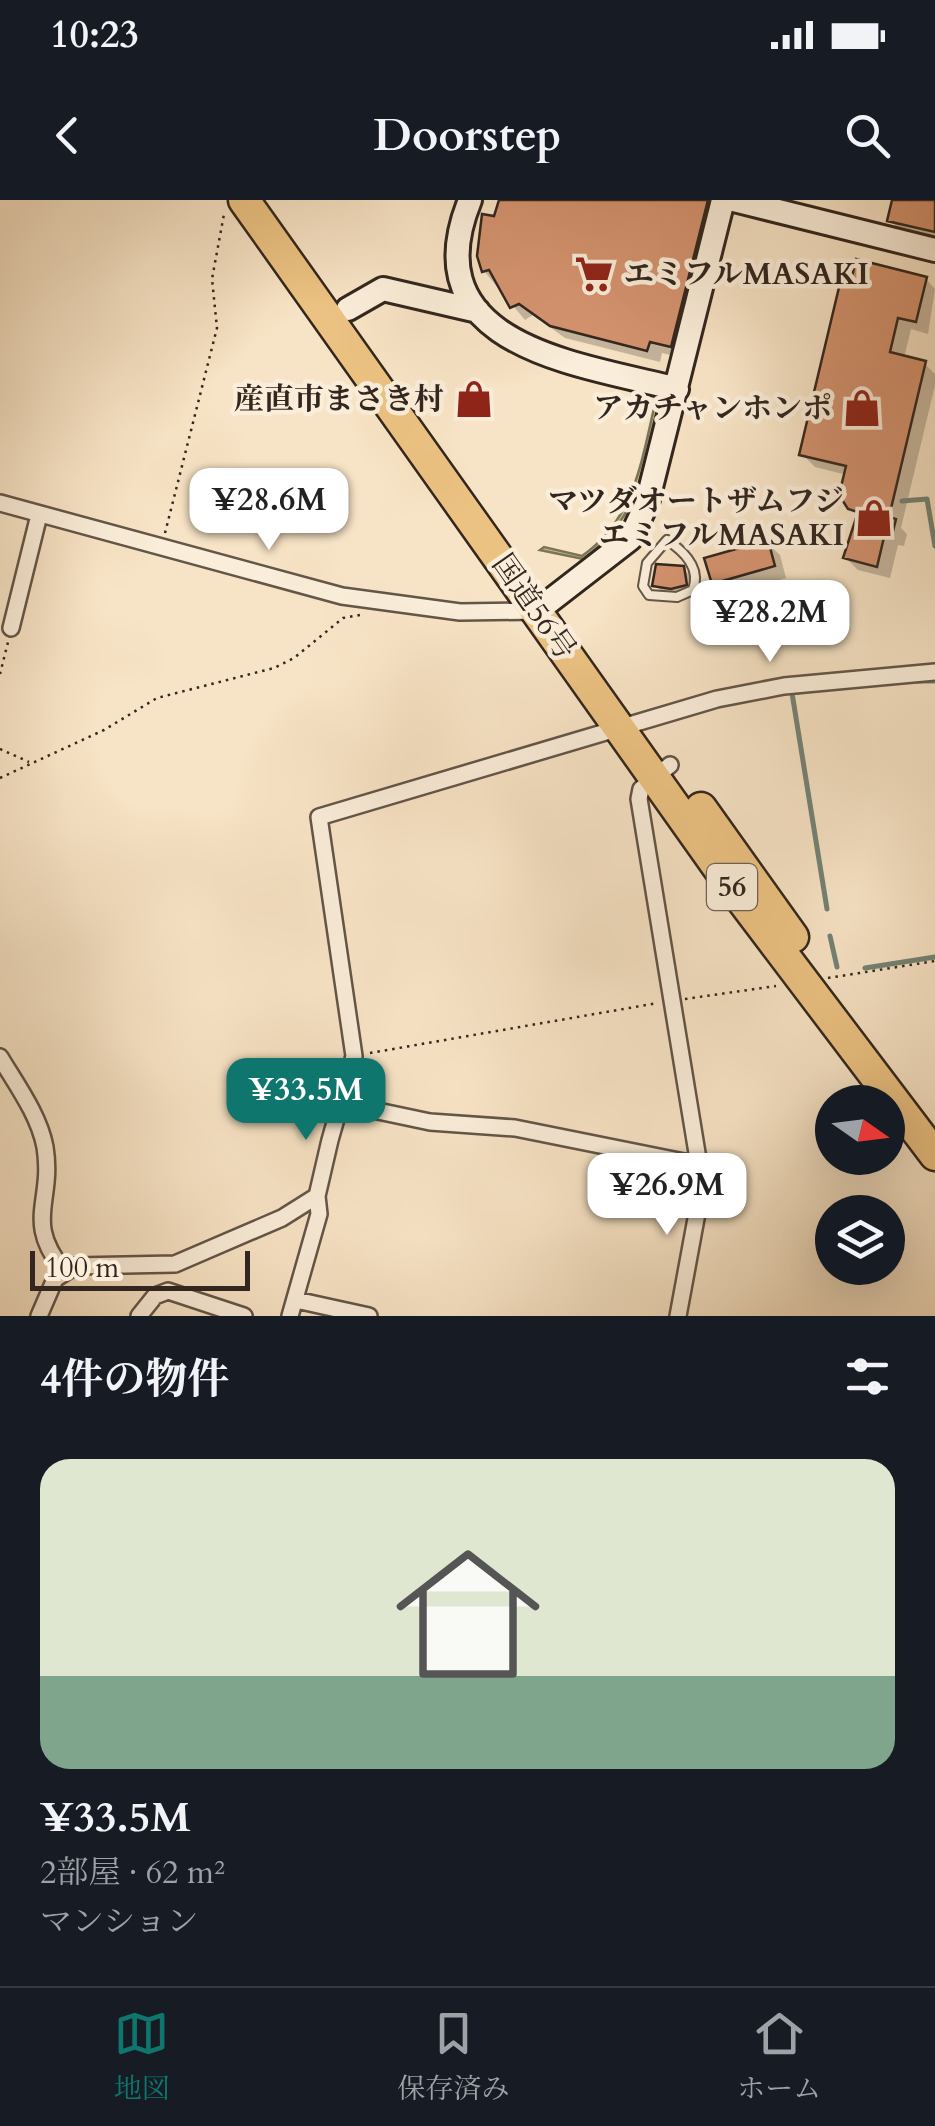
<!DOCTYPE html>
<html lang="ja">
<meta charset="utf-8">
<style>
body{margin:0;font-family:Cardo,"Noto Serif JP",serif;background:#20242c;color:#f1f3f6;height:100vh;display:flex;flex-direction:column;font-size:38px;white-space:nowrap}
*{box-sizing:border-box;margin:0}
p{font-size:32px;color:#9ea1a6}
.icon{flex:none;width:55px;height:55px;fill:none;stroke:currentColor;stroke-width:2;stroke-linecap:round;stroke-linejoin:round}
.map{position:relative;height:1116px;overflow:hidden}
.details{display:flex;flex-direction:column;background:#171b24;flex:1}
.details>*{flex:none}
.needle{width:65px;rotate:104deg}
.tools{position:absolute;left:815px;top:885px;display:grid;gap:20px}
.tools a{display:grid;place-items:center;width:90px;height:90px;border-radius:50%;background:#171b24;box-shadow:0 10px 40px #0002;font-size:50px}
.scale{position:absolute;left:30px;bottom:25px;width:220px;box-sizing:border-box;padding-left:10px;border:5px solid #32261e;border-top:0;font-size:28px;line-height:35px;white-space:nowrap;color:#32261e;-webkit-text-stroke:8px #faedd9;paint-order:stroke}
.price{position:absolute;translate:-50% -85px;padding:0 22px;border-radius:20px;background:#fff;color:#222;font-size:32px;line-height:65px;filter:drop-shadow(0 2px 5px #0008)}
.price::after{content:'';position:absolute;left:50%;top:60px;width:30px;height:22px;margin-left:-15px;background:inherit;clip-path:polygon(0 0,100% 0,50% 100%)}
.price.on{background:#0f766e;color:#fff}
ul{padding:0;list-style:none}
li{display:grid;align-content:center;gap:20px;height:530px;padding:0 40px}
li+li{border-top:2px solid #363941}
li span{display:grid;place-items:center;height:310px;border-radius:30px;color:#555}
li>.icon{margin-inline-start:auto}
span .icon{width:180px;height:180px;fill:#fffc;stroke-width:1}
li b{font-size:42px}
h2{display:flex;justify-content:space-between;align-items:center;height:120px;padding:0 40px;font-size:42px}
.status{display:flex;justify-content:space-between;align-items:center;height:70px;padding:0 50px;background:#171b24;direction:ltr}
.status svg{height:28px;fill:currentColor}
header{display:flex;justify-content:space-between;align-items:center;height:130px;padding:0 40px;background:#171b24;font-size:45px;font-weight:600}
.tab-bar{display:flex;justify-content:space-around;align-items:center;height:140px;border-top:2px solid #363941;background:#171b24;font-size:28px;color:#9ea1a6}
.tab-bar a{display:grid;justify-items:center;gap:5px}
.tab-bar .on{color:#0f766e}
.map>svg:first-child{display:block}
.green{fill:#c5c18f;stroke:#7c7456;stroke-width:2.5}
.shadow{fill:#0003}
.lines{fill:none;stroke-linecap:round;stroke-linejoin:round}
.stream{stroke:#738275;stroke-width:5}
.building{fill:#d3926e;stroke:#32261e;stroke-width:2.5}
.lane-casing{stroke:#635548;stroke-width:12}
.street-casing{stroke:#635548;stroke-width:20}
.secondary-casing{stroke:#32261e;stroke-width:28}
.highway-casing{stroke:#32261e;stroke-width:35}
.path{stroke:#32261e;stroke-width:2.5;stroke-dasharray:2.5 5;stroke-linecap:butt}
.lane{stroke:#faedd9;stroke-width:8}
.street{stroke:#faedd9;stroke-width:15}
.secondary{stroke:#faedd9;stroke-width:22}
.highway{stroke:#ecc282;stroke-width:30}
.labels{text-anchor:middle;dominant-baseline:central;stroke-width:9;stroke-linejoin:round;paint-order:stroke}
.shield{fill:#faedd9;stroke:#6e6256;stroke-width:2.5}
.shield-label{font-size:28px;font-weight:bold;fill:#32261e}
.poi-label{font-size:30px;font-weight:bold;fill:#32261e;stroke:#faedd9;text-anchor:end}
.street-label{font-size:30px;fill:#32261e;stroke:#faedd9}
</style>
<div class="status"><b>10:23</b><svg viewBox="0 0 49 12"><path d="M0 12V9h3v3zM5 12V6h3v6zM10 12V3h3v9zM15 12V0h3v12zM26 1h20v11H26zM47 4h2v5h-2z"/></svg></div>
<header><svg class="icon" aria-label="back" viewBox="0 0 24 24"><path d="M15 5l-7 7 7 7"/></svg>Doorstep<svg class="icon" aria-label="search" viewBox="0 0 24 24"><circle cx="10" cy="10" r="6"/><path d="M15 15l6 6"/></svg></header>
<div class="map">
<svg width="935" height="1116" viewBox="0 0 935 1116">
<rect width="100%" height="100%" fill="#f7e3c5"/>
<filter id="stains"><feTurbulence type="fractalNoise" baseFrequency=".002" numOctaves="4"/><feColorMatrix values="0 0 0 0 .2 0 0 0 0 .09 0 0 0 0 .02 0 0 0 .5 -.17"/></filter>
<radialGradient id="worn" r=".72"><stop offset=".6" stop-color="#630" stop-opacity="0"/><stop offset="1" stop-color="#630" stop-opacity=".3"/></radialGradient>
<path class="green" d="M658 192 661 193C645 260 643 316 583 359L540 350 544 347 582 356C638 317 642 254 658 192Z"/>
<path class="shadow" d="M506 0H721L683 158 662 153 660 162 565 138 533 115 525 120 484 71 479 38 484 17 495 19Z
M894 0H935V41L902 33 890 20Z
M926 79 935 89 928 134 911 129 904 158 924 163 935 174V185L901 328 907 334 904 346 898 345 890 378 858 370 846 358 859 317 850 308 847 275 815 267 802 254 843 82Z
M767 343 780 355 786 378 727 395 714 383Z
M682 368 696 381 698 397 668 398 655 385Z"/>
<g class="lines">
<path class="stream" d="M902 301 927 299 935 346
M916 481H935
M805 491 792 493 827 709
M830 736 837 767
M865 768 935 757"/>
</g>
<path class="building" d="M499 0H708L671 147 650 142 647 151 550 126 519 104 510 108 489 70 482 72 477 56 482 14 494 16Z
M892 0H935V32L887 21Z
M856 59 927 77 916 122 898 118 890 152 926 161 889 317 896 319 892 335 885 333 877 367 843 358 858 312 848 309 839 295 846 266 799 255 841 79 851 81Z
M768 340 775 366 712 384 704 358Z
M656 364 684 366 687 385 671 389 652 386Z"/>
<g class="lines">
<g class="lane-casing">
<path id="lane" d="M667 340C685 352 701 368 693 390L677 397 649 395 643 386 647 363Z"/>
</g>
<g class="street-casing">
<path id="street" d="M0 303 342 396 460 412 537 411
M11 428 39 315
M670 565 641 589 639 599 699 965 700 997 678 1116
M0 857C16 884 39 915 45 947 54 1003 23 1020 64 1071
M340 903 430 922 515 928 699 965
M296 1100 369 1116
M39 1116 55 1079 75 1066 175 1064 282 1018 317 996
M139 1116 155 1096 168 1091 244 1116
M290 1116 319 1014 317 996 330 940 354 856 319 617 717 499 784 486 935 472"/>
</g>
<g class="secondary-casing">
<path id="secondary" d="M470 0C410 147 581 164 677 189
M734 0 935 50
M348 109 383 89 478 111
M537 411 630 339 647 303 723 0"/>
</g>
<g class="highway-casing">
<path id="highway" d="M244 0 732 687 935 955
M701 608 793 737"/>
</g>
<path class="path" d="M165 333 217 128 212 79 224 14
M0 474 8 442
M0 549 29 562
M0 578 104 530 157 498 274 468 294 458 343 418 360 415
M828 778 935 761
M685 799 776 786
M370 853 658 803"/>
<use href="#lane" class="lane"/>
<use href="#street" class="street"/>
<use href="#secondary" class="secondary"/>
<use href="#highway" class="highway"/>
</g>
<defs>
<g id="supermarket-bare" transform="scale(3)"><path d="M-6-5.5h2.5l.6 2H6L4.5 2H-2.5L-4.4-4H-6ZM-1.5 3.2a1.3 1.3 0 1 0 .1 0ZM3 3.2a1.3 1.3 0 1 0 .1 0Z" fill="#8f2418" stroke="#faedd9" stroke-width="2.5" paint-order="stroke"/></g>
<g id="shop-bare" transform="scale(3)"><path d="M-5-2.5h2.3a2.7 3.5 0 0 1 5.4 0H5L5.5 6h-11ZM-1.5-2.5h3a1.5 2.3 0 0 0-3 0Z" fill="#8f2418" stroke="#faedd9" stroke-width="2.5" paint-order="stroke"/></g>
</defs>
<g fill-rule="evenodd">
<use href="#supermarket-bare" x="594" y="74"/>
<use href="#shop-bare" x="474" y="199"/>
<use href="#shop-bare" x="862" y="208"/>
<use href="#shop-bare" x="874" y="318"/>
</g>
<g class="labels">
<rect class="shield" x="707" y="664" width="50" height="46" rx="8"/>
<g class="shield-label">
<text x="732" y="687">56</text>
</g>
<g class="poi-label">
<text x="624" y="74" text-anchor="start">エミフルMASAKI</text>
<text x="444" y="199">産直市まさき村</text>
<text x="832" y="208">アカチャンホンポ</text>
<text x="844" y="301">マツダオートザムフジ<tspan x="844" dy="34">エミフルMASAKI</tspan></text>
</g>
<g class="street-label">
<text transform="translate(534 407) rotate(55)">国道56号</text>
</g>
</g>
<rect width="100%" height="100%" filter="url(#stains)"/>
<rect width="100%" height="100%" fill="url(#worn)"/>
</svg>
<div class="tools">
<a><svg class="needle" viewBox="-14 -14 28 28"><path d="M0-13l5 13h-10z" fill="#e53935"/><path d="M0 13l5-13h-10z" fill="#9ea1a6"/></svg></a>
<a><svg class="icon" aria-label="layers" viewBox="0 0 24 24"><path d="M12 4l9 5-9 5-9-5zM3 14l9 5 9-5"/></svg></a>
</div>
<div class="scale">100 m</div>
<b class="price" style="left:269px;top:353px">¥28.6M</b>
<b class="price" style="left:770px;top:465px">¥28.2M</b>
<b class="price on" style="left:306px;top:943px">¥33.5M</b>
<b class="price" style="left:667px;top:1038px">¥26.9M</b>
</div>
<section class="details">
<h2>4件の物件<svg class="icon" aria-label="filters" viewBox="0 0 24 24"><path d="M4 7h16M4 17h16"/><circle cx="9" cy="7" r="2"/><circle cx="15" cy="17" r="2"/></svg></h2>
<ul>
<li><span style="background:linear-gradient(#dfe7d0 70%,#7fa58c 0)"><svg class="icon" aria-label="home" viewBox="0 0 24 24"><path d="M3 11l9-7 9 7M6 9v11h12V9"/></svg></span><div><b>¥33.5M</b><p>2部屋 · 62 m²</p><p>マンション</p></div></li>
</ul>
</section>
<nav class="tab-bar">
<a class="on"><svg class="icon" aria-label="map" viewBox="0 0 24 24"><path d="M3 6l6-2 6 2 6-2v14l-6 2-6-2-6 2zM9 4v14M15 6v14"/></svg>地図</a>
<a><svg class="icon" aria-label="saved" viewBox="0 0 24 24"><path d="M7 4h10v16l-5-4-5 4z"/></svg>保存済み</a>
<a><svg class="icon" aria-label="home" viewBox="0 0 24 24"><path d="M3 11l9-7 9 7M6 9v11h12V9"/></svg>ホーム</a>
</nav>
